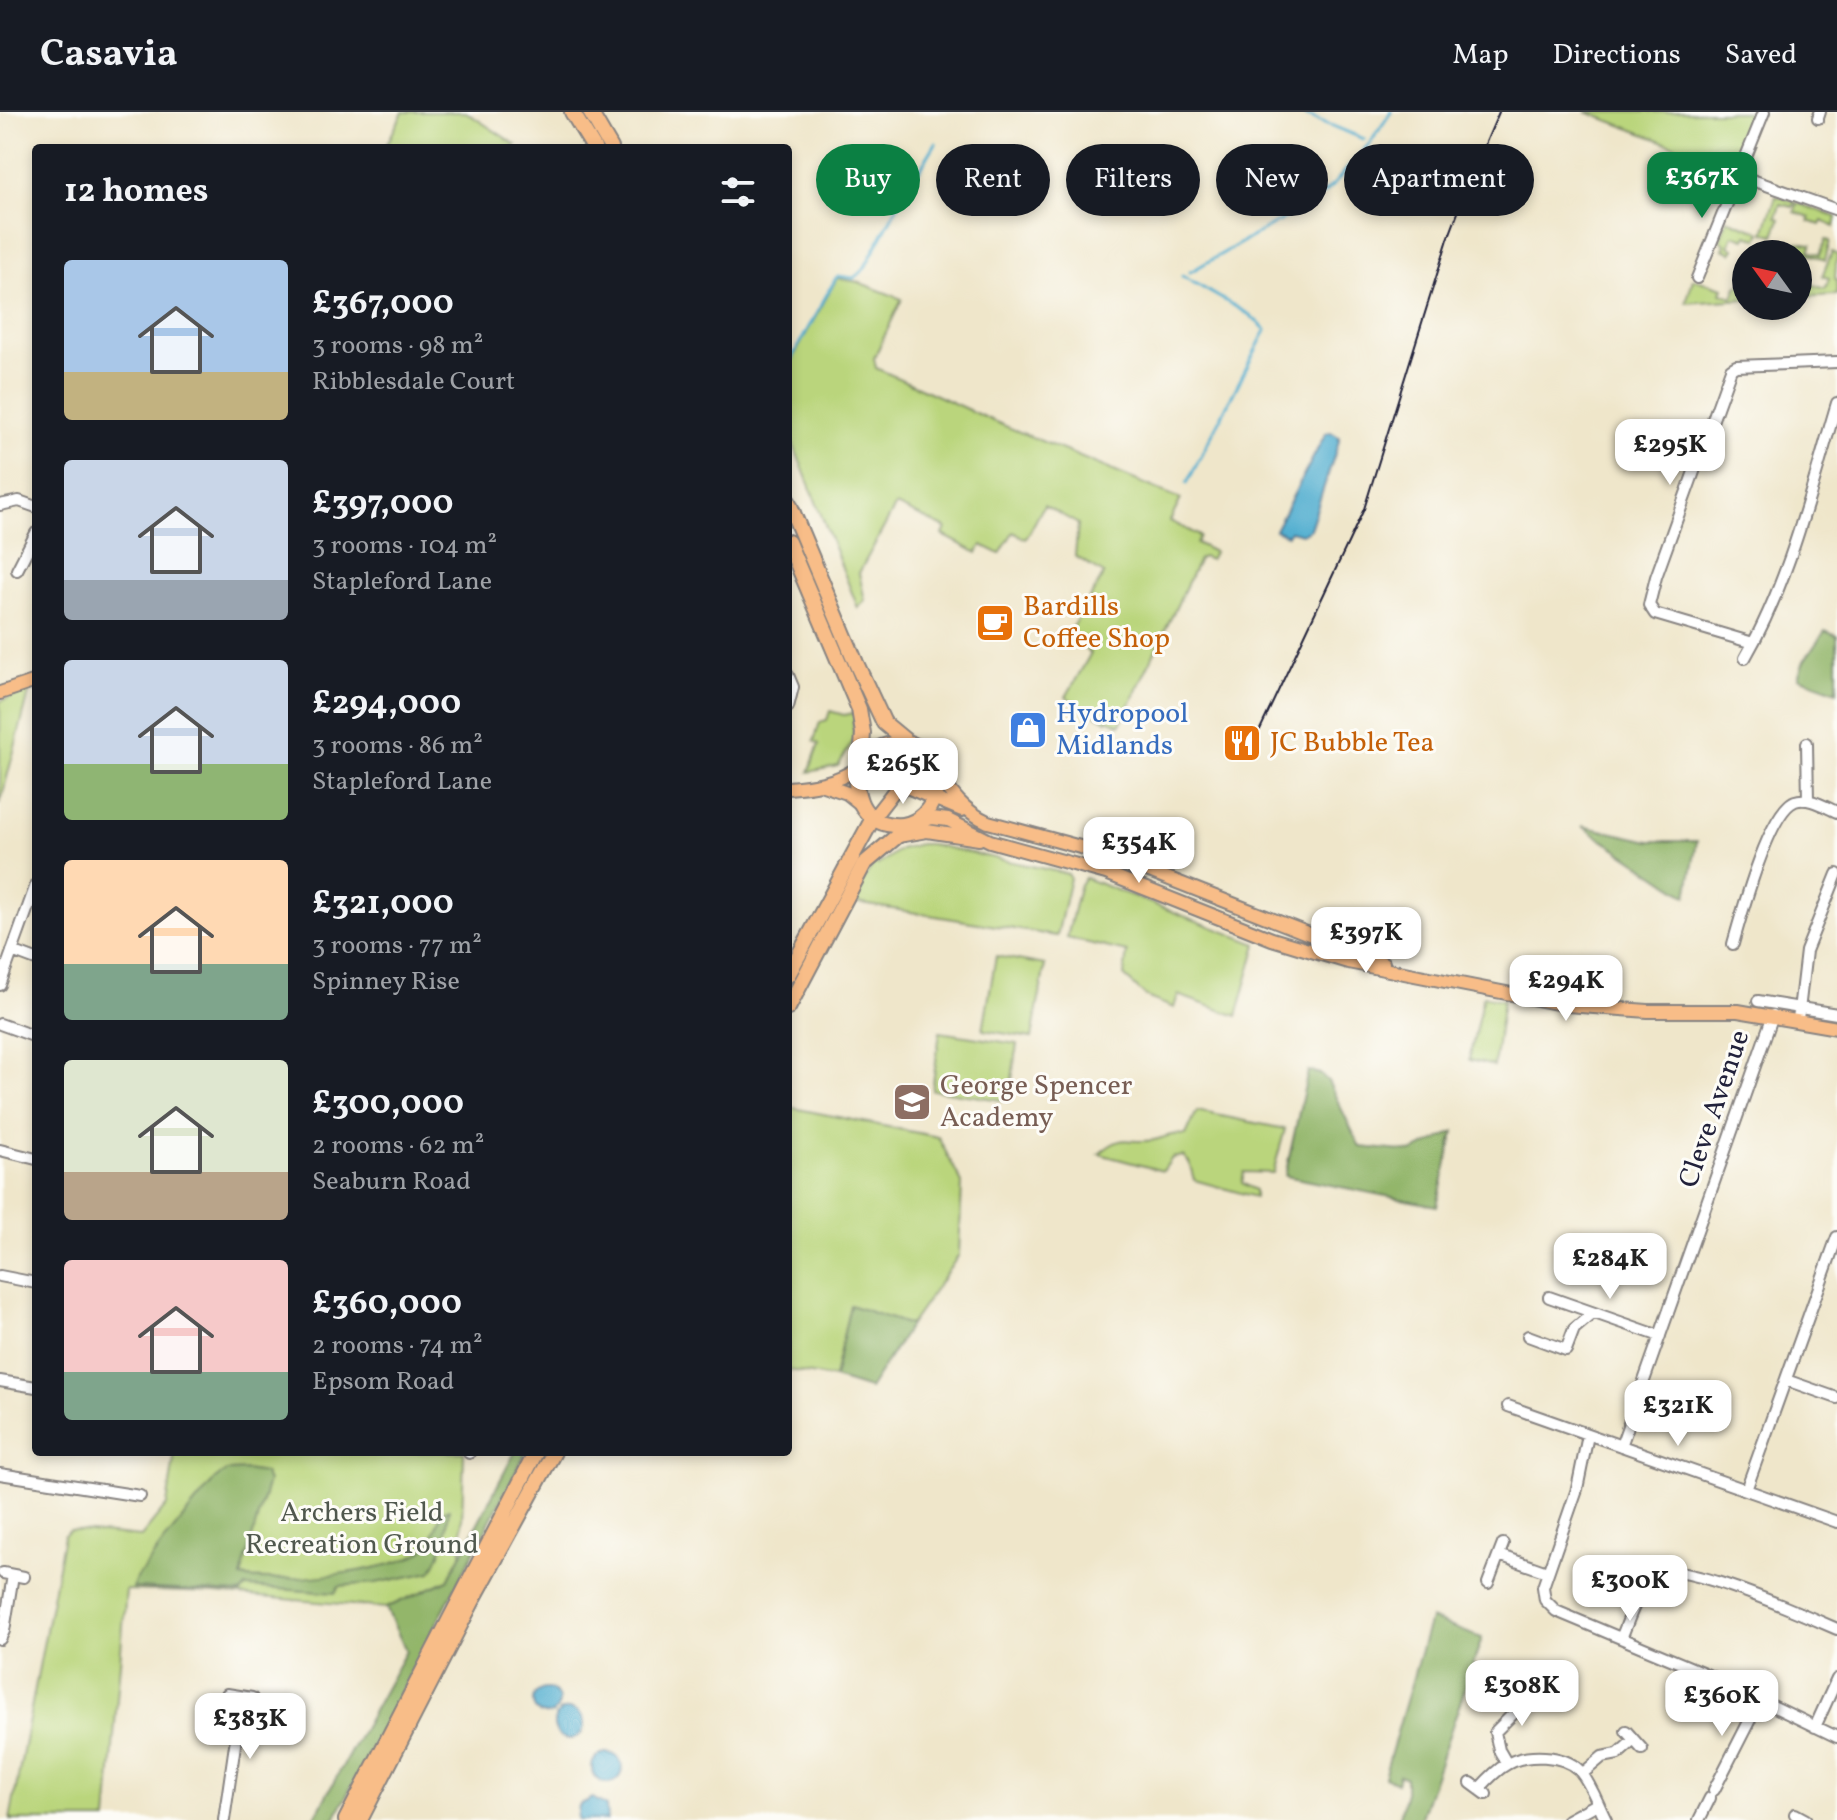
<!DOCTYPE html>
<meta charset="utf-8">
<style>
body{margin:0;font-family:Vollkorn,serif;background:#20242c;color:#f1f3f6;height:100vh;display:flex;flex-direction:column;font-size:30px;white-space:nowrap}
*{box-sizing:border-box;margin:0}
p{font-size:26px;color:#9ea1a6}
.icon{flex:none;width:44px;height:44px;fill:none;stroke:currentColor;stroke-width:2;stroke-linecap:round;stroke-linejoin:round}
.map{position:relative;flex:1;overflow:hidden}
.panel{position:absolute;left:32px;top:32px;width:760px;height:1312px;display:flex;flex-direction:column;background:#171b24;border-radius:8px;box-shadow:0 4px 12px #0003}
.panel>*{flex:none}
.hud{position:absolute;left:816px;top:32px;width:760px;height:72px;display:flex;gap:16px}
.needle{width:52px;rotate:303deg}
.tools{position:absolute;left:1732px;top:128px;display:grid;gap:16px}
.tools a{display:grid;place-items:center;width:80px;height:80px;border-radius:50%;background:#171b24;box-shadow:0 4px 12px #0003;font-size:40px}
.price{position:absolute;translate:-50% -68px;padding:0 18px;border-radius:16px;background:#fff;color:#222;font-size:26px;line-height:52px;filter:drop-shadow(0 2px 4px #0008)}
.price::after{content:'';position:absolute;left:50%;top:48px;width:24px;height:18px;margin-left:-12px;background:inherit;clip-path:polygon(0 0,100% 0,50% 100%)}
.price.active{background:#0b8043;color:#fff}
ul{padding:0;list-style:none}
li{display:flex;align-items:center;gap:24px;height:200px;padding:0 32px}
li span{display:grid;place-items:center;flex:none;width:224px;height:160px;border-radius:8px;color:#555}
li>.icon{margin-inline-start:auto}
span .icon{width:96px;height:96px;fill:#fffc;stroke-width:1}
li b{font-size:34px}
h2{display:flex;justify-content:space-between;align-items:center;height:96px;padding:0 32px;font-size:34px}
.tag{padding:0 28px;border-radius:36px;background:#171b24;box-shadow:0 4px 12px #0003;font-size:28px;line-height:72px}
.tag.active{background:#0b8043;color:#fff}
header{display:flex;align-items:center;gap:48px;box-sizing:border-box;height:112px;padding:0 40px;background:#171b24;border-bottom:2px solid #363941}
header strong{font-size:38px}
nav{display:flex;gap:44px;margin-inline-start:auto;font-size:28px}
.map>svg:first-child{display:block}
.green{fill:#bad57b;stroke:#6e7c5b;stroke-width:2}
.forest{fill:#93b66b;stroke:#5a6c53;stroke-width:2}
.water{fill:#52afd0;stroke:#3a6886;stroke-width:2}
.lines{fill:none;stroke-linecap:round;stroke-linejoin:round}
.stream{stroke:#52afd0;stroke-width:3}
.minor-casing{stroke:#888482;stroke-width:14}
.major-casing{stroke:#888482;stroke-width:16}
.highway-casing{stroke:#888482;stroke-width:18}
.minor{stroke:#fff;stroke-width:10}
.major{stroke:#f8bd88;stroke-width:12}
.highway{stroke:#f8bd88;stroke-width:14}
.tram{stroke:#22223b;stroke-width:2}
.labels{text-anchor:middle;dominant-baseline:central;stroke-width:6;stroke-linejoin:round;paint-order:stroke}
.food-label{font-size:28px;fill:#c56008;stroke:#fdfcf7;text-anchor:start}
.shop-label{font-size:28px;fill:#366cbe;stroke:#fdfcf7;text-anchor:start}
.education-label{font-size:28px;fill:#785e54;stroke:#fdfcf7;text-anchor:start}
.street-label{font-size:28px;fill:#22223b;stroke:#fdfcf7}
.park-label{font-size:28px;fill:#50584e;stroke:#fdfcf7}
</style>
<header>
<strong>Casavia</strong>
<nav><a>Map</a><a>Directions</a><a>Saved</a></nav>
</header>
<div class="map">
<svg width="1837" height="1708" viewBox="0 0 1837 1708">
<rect width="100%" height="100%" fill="#fdfcf7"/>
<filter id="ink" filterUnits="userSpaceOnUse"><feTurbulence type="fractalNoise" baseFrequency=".0125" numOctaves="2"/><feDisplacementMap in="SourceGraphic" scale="16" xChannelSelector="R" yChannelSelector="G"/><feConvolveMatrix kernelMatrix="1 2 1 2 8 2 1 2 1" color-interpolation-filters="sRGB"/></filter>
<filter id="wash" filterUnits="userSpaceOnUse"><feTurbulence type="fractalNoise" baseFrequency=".006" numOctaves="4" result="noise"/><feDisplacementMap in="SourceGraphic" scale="32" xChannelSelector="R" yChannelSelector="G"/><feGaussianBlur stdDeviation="1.8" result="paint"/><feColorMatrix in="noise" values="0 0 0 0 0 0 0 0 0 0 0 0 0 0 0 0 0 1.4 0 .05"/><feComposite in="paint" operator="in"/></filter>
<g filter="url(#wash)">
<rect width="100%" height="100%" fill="#efe6ca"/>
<path class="green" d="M403 0H466L516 33 514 36H385Z
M1586 0H1756L1733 56Z
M1776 84 1795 90 1793 95 1780 92 1776 105 1780 107 1774 123 1764 120Z
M1797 91 1837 105 1835 115 1822 109 1820 113 1809 109 1810 105 1795 100Z
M1727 107 1761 120 1758 127 1747 123 1745 127 1733 123 1729 134 1734 136 1732 141 1723 137 1725 132 1720 128Z
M1826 128 1830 129 1825 148 1796 137 1797 130 1812 132 1809 139 1820 143Z
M1832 140 1837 143 1835 167 1837 168V183L1798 185V181L1804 183 1808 171 1825 177 1829 166 1822 164Z
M837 166 858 170 902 187 874 246 876 256 993 309 1181 387 1170 409 1200 424 1196 431 1214 440 1210 448 1203 445 1199 447 1120 613 1108 607 1107 609 1066 585 1091 541 1067 525 1104 462 1075 444 1078 412 1044 393 1026 427 1013 420 1000 442 982 433 977 441 943 423 946 416 896 393 859 461 865 489 858 496 788 319V255Z
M1693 167 1723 176 1721 181 1733 185 1738 173H1746V187L1686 191Z
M30 578 0 692V589Z
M830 599 844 603 854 601 856 609H853L854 628 838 654 809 660 819 632 814 629 820 610 827 608Z
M920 732H930L1068 762 1070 766 1057 824 850 790 875 750 878 753 900 737Z
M1085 766 1257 832 1237 904 1178 883 1174 896 1148 886 1124 864 1127 840 1067 826 1079 775Z
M996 844 1045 853 1032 926 983 918Z
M1483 884 1503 888 1494 954 1469 948Z
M940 920 1017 932 1009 989 932 978Z
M788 995 938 1025 962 1071 959 1143 910 1213 850 1194 834 1266 788 1258Z
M1197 999 1285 1017 1273 1061 1244 1060 1242 1071 1255 1078V1085L1194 1068 1189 1050 1183 1044 1172 1046 1163 1059 1099 1042C1125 1019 1127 1033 1154 1028 1168 1025 1170 1021 1186 1023Z
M175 1340H464L461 1443 448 1468 386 1496 215 1481 126 1478 107 1708H10L64 1423 70 1418 141 1425 167 1393Z"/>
<path class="forest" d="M1825 519 1837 524V579L1798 565 1804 549Z
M1582 714 1650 729H1697L1687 784Z
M1308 959 1320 962 1328 969 1360 1035 1412 1040 1454 1020 1437 1094 1285 1064Z
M850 1193 910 1213 869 1277 834 1266Z
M515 1340H526L334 1708H313L406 1539 386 1496 448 1468Z
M246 1358 264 1361 268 1369 241 1465C274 1472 398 1460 423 1438 433 1428 437 1413 442 1399L449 1397C447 1418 443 1441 431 1460L376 1471 339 1474 335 1481 246 1475 241 1481 133 1476 135 1469 162 1432 215 1367 226 1359Z
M1430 1507 1482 1526 1420 1708H1399L1406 1680V1666L1399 1663 1397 1671 1384 1665Z"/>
<path class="water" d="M1331 320 1339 325V329L1310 417 1302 422 1290 419 1287 423 1275 418 1326 321Z
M533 1590a13 13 0 1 1 26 0a13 13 0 1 1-26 0Z
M554 1612a15 15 0 1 1 30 0a15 15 0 1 1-30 0Z
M592 1656a15 15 0 1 1 30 0a15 15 0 1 1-30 0Z
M593 1686 606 1694 607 1708H577L579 1693Z"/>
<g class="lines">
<path class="stream" d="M1298 0 1364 27
M1190 160 1313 90 1333 73 1371 30 1391 0
M1182 164 1250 203 1266 218 1187 371
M788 253 836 166 838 164 854 166 864 157 896 97 936 31"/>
</g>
</g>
<g filter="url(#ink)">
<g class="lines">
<g class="minor-casing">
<path id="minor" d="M1818 6 1820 0
M1738 63 1837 98
M1697 166 1764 0
M0 393 19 389 36 395
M17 458 36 421
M1753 531 1655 502 1649 493 1656 465 1731 257 1736 254 1837 250
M1745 546C1790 468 1811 377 1837 291
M788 563 793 575 788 595
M1807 631 1808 688
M1733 832C1741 804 1769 699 1795 689 1809 684 1825 695 1837 700
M12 839 36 848
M0 873 36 773
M1758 889 1837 902
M1798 907 1806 839 1837 762
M0 912 36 925
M0 1038 36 1047
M0 1164 36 1171
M1549 1185 1660 1224
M1528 1224 1566 1238 1574 1217 1593 1201
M1786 1268 1837 1286
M0 1269 36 1275
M1508 1294 1837 1410
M1588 1323 1577 1377 1543 1475 1545 1488 1556 1499 1704 1561 1837 1625
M1621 1334 1773 903
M469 1341 470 1340
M0 1362 140 1384
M1746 1378 1837 1125
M1499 1443 1547 1460
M3 1461 24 1465
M1488 1471 1503 1432
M1621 1526C1629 1509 1640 1470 1656 1462 1682 1448 1807 1504 1837 1517
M0 1527 4 1519 13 1463
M1512 1578 1532 1585
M227 1582 252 1586
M1815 1615 1837 1567
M1626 1619 1642 1637
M1507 1652 1499 1638 1495 1620 1516 1599 1523 1582
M1582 1662 1602 1645 1618 1642 1634 1628
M1471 1671 1486 1682
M1479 1677C1487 1668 1496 1658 1507 1652 1527 1641 1563 1642 1579 1658 1591 1671 1598 1693 1606 1708
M1714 1678 1760 1588
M1795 1702 1806 1708
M224 1708 242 1585
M1568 1708 1597 1692
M1699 1708 1710 1686"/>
</g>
<g class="major-casing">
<path id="major" d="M0 581 36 569
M936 659C951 681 963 699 988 710L1106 742 1383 851
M823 673 847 681 862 693
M788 676C815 674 835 671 858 656
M873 706 894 679 907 675 962 698
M915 711 932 706 948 708 990 729 1106 761 1272 827 1348 850 1567 893 1648 899H1738L1837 916
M898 724 927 719 979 727"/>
</g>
<g class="highway-casing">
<path id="highway" d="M572 0 594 36
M590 0 611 36
M788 389 856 551 884 611 907 630
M788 430 859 597 863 621 861 651
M907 630C957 647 938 724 887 712 874 710 864 700 860 689 846 649 872 632 907 630Z
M788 863 873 706
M788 896 864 752 909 714
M346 1708 536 1340
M360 1708 474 1486 554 1340"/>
</g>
<use href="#minor" class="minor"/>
<use href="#major" class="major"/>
<use href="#highway" class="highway"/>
<path class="tram" d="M1248 643 1364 397 1448 127 1474 58 1499 0"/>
</g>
</g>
<defs>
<g id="cafe-square" transform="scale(2)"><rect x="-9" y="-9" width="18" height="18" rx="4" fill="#e8710a" stroke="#fdfcf7"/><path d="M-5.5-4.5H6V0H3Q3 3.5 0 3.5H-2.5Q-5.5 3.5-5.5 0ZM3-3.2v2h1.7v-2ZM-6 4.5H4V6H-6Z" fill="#fff"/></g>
<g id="shop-square" transform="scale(2)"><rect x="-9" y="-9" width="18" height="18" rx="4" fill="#3f7fe0" stroke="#fdfcf7"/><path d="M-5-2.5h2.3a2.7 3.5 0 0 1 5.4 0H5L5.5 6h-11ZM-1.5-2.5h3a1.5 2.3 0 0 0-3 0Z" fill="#fff"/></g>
<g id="restaurant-square" transform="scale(2)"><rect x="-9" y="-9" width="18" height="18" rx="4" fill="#e8710a" stroke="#fdfcf7"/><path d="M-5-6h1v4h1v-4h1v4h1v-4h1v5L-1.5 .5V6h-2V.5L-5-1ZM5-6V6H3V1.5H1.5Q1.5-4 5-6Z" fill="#fff"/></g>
<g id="school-square" transform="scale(2)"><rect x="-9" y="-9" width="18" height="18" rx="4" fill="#8d6e63" stroke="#fdfcf7"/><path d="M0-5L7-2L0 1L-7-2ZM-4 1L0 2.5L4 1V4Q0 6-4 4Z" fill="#fff"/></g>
</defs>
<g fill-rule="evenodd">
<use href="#cafe-square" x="995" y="511"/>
<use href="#shop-square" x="1028" y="618"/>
<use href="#restaurant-square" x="1242" y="631"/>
<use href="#school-square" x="912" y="990"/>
</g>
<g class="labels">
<g class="food-label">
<text x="1023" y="495">Bardills<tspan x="1023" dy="32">Coffee Shop</tspan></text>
<text x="1270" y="631">JC Bubble Tea</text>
</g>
<g class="shop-label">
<text x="1056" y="602">Hydropool<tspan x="1056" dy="32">Midlands</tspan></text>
</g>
<g class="education-label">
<text x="940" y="974">George Spencer<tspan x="940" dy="32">Academy</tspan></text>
</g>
<g class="street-label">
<text transform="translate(1715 997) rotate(-71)">Cleve Avenue</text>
</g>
<g class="park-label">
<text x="362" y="1401">Archers Field<tspan x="362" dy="32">Recreation Ground</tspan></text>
</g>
</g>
</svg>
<div class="tools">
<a><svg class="needle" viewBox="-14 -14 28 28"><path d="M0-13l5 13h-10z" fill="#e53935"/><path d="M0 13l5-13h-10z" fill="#9ea1a6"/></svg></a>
</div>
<b class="price active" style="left:1702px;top:108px">£367K</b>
<b class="price" style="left:1670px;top:375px">£295K</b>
<b class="price" style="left:903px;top:694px">£265K</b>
<b class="price" style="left:1139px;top:773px">£354K</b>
<b class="price" style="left:1366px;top:863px">£397K</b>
<b class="price" style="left:1566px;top:911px">£294K</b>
<b class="price" style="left:1610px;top:1189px">£284K</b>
<b class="price" style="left:1678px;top:1336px">£321K</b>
<b class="price" style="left:1630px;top:1511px">£300K</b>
<b class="price" style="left:1522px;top:1616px">£308K</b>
<b class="price" style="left:1722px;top:1626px">£360K</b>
<b class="price" style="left:250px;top:1649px">£383K</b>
<div class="hud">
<a class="tag active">Buy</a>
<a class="tag">Rent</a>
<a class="tag">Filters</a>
<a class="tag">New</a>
<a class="tag">Apartment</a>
</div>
<section class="panel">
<h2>12 homes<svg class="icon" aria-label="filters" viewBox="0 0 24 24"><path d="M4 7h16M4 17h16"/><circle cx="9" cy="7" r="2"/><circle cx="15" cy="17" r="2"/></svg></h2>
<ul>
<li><span style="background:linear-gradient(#a9c7e8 70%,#c2b280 0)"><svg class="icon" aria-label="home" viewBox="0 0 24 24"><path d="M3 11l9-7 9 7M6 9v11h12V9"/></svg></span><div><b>£367,000</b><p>3 rooms · 98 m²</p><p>Ribblesdale Court</p></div></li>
<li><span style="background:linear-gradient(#c9d6e8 75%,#9aa5b1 0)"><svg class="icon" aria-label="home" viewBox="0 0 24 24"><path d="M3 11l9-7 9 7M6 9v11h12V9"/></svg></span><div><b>£397,000</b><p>3 rooms · 104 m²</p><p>Stapleford Lane</p></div></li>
<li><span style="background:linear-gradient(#c9d6e8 65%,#8fb573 0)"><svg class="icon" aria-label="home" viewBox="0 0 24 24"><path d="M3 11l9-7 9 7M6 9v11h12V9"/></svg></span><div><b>£294,000</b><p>3 rooms · 86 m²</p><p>Stapleford Lane</p></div></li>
<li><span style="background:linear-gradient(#ffd9b3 65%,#7fa58c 0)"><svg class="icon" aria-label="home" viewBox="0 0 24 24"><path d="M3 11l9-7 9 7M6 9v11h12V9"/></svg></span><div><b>£321,000</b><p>3 rooms · 77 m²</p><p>Spinney Rise</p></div></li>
<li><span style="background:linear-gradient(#dfe7d0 70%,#b9a48a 0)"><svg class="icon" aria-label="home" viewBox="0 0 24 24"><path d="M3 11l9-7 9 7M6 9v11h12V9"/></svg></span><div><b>£300,000</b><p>2 rooms · 62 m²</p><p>Seaburn Road</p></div></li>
<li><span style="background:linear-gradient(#f6c9c9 70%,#7fa58c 0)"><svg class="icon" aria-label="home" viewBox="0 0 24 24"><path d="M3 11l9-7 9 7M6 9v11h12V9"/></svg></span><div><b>£360,000</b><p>2 rooms · 74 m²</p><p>Epsom Road</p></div></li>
</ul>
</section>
</div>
